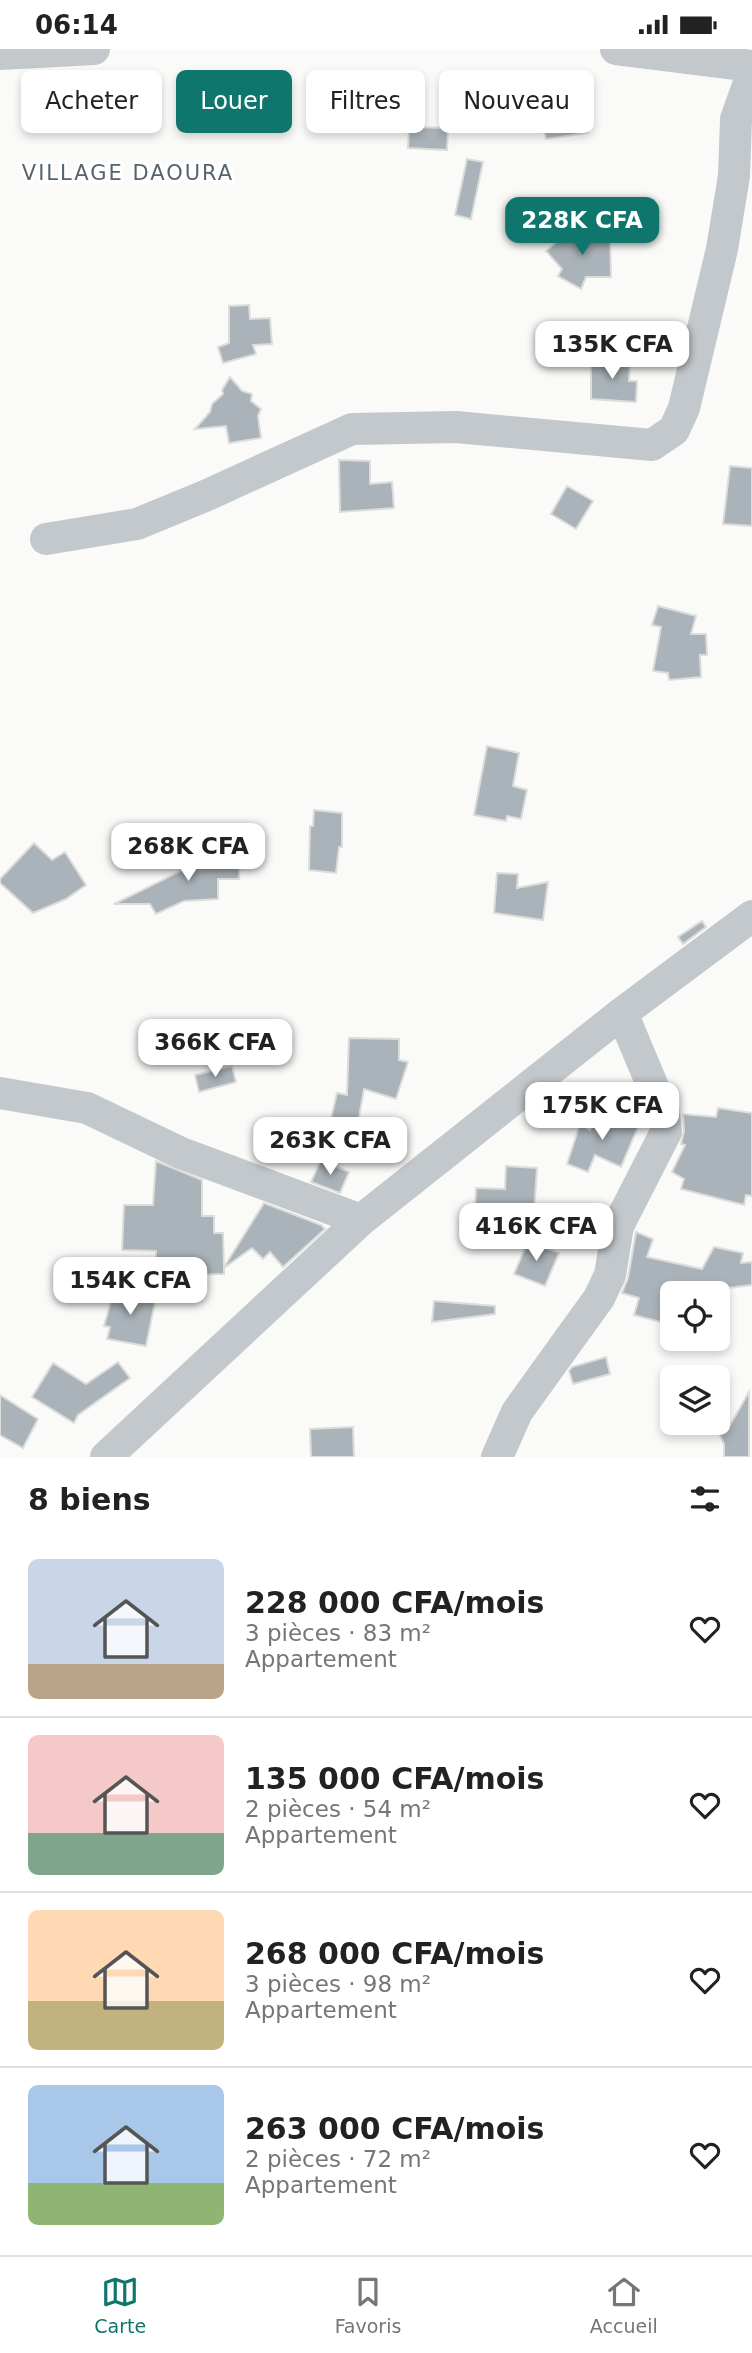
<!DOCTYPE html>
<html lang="fr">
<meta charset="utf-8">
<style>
body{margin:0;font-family:"DejaVu Sans",sans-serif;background:#f2f2f2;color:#222;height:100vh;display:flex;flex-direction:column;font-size:26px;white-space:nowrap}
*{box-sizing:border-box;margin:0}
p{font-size:23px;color:#767676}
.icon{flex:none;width:38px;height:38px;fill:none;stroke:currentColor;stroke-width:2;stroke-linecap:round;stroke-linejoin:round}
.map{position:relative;height:1408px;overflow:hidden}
.panel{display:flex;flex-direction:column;background:#fff;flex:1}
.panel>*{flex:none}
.banner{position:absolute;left:21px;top:21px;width:710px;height:63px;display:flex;gap:14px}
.fabs{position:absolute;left:660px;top:1232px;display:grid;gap:14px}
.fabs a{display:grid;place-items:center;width:70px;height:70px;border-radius:10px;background:#fff;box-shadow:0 4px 10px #0003;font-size:35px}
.price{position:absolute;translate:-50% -60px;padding:0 16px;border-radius:14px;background:#fff;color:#222;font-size:23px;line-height:46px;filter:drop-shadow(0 2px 4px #0008)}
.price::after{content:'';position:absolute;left:50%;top:42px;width:21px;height:16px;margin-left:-10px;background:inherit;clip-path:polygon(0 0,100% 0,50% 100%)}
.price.active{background:#0f766e;color:#fff}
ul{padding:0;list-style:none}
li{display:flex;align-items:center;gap:21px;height:175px;padding:0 28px}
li+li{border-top:2px solid #e0e0e0}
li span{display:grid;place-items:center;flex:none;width:196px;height:140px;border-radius:10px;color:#555}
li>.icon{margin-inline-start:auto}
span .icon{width:84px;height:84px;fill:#fffc;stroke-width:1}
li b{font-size:30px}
h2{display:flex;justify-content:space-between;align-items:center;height:84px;padding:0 28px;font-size:30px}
.pill{padding:0 24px;border-radius:10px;background:#fff;box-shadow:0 4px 10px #0003;font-size:24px;line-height:63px}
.pill.active{background:#0f766e;color:#fff}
.status{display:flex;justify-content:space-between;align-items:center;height:49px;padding:0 35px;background:#fff;direction:ltr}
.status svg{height:19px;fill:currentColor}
.dock{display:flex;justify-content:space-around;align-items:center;height:98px;border-top:2px solid #e0e0e0;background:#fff;font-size:19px;color:#767676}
.dock a{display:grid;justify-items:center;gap:4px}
.dock .active{color:#0f766e}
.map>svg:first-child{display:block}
.building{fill:#aab3b9;stroke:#dcdcda;stroke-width:2}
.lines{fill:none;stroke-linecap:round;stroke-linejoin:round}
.minor{stroke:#c3c8cc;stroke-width:32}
.labels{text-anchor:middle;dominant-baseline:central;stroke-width:7;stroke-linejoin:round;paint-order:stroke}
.quarter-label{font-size:21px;letter-spacing:2px;fill:#57646e;stroke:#fff}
</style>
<div class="status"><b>06:14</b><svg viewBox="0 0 49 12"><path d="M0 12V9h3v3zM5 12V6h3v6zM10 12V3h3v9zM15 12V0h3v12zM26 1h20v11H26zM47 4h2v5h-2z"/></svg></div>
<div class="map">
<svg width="752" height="1408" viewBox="0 0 752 1408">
<rect width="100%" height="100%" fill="#fafaf8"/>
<path class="building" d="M362 22H398V77L354 78V54H362Z
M562 26 591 27 588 84 546 90 540 63 561 60Z
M64 43 88 52 79 75 55 66Z
M409 78 448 79 447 101 408 99Z
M467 110 483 113 471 170 455 166Z
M588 177 593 187H610L611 228H586L581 240 558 227 562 220 546 202 561 189Z
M249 256 250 270 270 269 272 295 253 296 256 305 223 314 218 298 229 294V257Z
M591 310 630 311 629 332H637L636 353 591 350Z
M230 328 242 342 252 345 251 352 261 360 258 367 261 389 229 394 226 377 195 380 210 363 212 355 223 345 222 341Z
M339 411 370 412V435L392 433 394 459 340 463Z
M730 417 752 419V477L723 475Z
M567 437 593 452 576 480 551 465Z
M658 557 696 567 691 585H706L707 606H700L701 628 669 631 668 624 653 622 661 578 652 576Z
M487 697 519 704 513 737 527 741 521 770 507 767 506 772 474 766Z
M314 761 342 764V798H339L336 824 309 821 310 777H313Z
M34 794 52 811 65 803 86 836 66 850 33 864 0 834V830Z
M181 807 240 808 239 830H218V850L184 852 156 865 150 855H114L181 822Z
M497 824 518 825 517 839 548 833 543 871 494 864Z
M702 872 706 878 683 895 678 888Z
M349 989 399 990V1011L408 1013 396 1050 364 1040 355 1091 328 1082 337 1044 347 1046Z
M232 1017 236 1033 199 1043 195 1026Z
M718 1059 752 1064V1147L746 1146 744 1156 681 1140 684 1130 672 1123 685 1096 681 1095 684 1082 683 1065 716 1068Z
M599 1061 638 1078 621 1118 595 1106 588 1123 567 1115 580 1075 590 1081Z
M321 1111 349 1123 340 1144 311 1133Z
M156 1112 202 1131V1167H214V1184H223L224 1218 264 1154 321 1176 325 1180 283 1218 270 1203 263 1210 252 1199 224 1219V1225L156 1226V1202L122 1201 124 1156H153Z
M506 1117 537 1119 534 1165 475 1161 476 1139 505 1140Z
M636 1183 653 1190 647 1208 702 1220 714 1198 743 1204 741 1214 752 1213V1236L729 1239V1256L718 1251V1244H699L675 1235 664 1274 634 1266 639 1249 622 1244 628 1229Z
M528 1192 559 1204 545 1237 514 1225Z
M115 1238 156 1248 146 1297 107 1290 110 1278 104 1277Z
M434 1252 495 1257V1265L432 1273Z
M606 1308 610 1325 573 1335 569 1322 572 1318Z
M118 1313 130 1329 78 1366 74 1374 32 1348 53 1314 86 1335Z
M749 1343V1408H724V1395L714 1374H718V1369L729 1378Z
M0 1346 38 1370 23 1399 0 1386Z
M353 1378 354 1408H311L310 1380Z"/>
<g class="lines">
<path class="minor" d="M616 0 752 17
M0 5 94 0
M46 490 137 475 205 447 352 380 456 378 652 396 674 381 684 359 722 200 734 127 736 70 752 25
M0 1044 87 1059 181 1104 361 1171
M106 1408 361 1171 622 964 752 867
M497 1408 517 1363 599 1249 610 1226 618 1177 666 1083 664 1064 622 964"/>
</g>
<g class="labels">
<g class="quarter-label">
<text x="128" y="124">VILLAGE DAOURA</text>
</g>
</g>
</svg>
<div class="fabs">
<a><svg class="icon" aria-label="locate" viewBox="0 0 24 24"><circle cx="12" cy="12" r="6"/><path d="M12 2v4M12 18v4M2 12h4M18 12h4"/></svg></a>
<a><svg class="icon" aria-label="layers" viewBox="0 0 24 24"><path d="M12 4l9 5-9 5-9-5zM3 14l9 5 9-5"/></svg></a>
</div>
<b class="price active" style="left:582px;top:208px">228K CFA</b>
<b class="price" style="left:612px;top:332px">135K CFA</b>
<b class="price" style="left:188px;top:834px">268K CFA</b>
<b class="price" style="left:215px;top:1030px">366K CFA</b>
<b class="price" style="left:602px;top:1093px">175K CFA</b>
<b class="price" style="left:330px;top:1128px">263K CFA</b>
<b class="price" style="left:536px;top:1214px">416K CFA</b>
<b class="price" style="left:130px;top:1268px">154K CFA</b>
<div class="banner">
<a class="pill">Acheter</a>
<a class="pill active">Louer</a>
<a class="pill">Filtres</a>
<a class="pill">Nouveau</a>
</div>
</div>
<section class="panel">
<h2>8 biens<svg class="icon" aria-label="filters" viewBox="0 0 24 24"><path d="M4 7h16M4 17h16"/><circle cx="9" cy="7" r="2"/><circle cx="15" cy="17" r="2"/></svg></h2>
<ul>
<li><span style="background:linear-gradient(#c9d6e8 75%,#b9a48a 0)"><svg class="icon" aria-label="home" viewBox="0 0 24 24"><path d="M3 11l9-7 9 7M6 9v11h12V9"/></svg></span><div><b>228 000 CFA/mois</b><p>3 pièces · 83 m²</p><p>Appartement</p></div><svg class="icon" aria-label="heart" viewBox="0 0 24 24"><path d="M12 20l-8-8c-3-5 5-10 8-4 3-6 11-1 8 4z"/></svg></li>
<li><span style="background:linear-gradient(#f6c9c9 70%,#7fa58c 0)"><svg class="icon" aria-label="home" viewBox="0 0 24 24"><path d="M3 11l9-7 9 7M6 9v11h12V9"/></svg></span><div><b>135 000 CFA/mois</b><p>2 pièces · 54 m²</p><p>Appartement</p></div><svg class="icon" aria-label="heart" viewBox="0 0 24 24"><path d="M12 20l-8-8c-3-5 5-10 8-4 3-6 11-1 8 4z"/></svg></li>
<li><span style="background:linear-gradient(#ffd9b3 65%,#c2b280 0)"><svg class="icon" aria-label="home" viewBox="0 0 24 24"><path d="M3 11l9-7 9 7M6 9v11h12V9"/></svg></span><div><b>268 000 CFA/mois</b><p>3 pièces · 98 m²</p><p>Appartement</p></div><svg class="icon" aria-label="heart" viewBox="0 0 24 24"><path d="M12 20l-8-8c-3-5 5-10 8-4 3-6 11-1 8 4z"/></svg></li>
<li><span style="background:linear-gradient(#a9c7e8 70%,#8fb573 0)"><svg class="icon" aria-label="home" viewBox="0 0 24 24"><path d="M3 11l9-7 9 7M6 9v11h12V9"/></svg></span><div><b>263 000 CFA/mois</b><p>2 pièces · 72 m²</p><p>Appartement</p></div><svg class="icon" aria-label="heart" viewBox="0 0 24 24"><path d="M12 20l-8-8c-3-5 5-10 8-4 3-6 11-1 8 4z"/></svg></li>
</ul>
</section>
<nav class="dock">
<a class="active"><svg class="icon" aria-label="map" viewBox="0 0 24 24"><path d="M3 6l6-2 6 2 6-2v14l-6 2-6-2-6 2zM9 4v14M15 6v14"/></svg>Carte</a>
<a><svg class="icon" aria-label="saved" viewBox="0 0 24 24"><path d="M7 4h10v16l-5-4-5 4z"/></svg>Favoris</a>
<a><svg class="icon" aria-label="home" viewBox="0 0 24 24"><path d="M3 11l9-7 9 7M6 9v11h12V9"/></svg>Accueil</a>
</nav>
